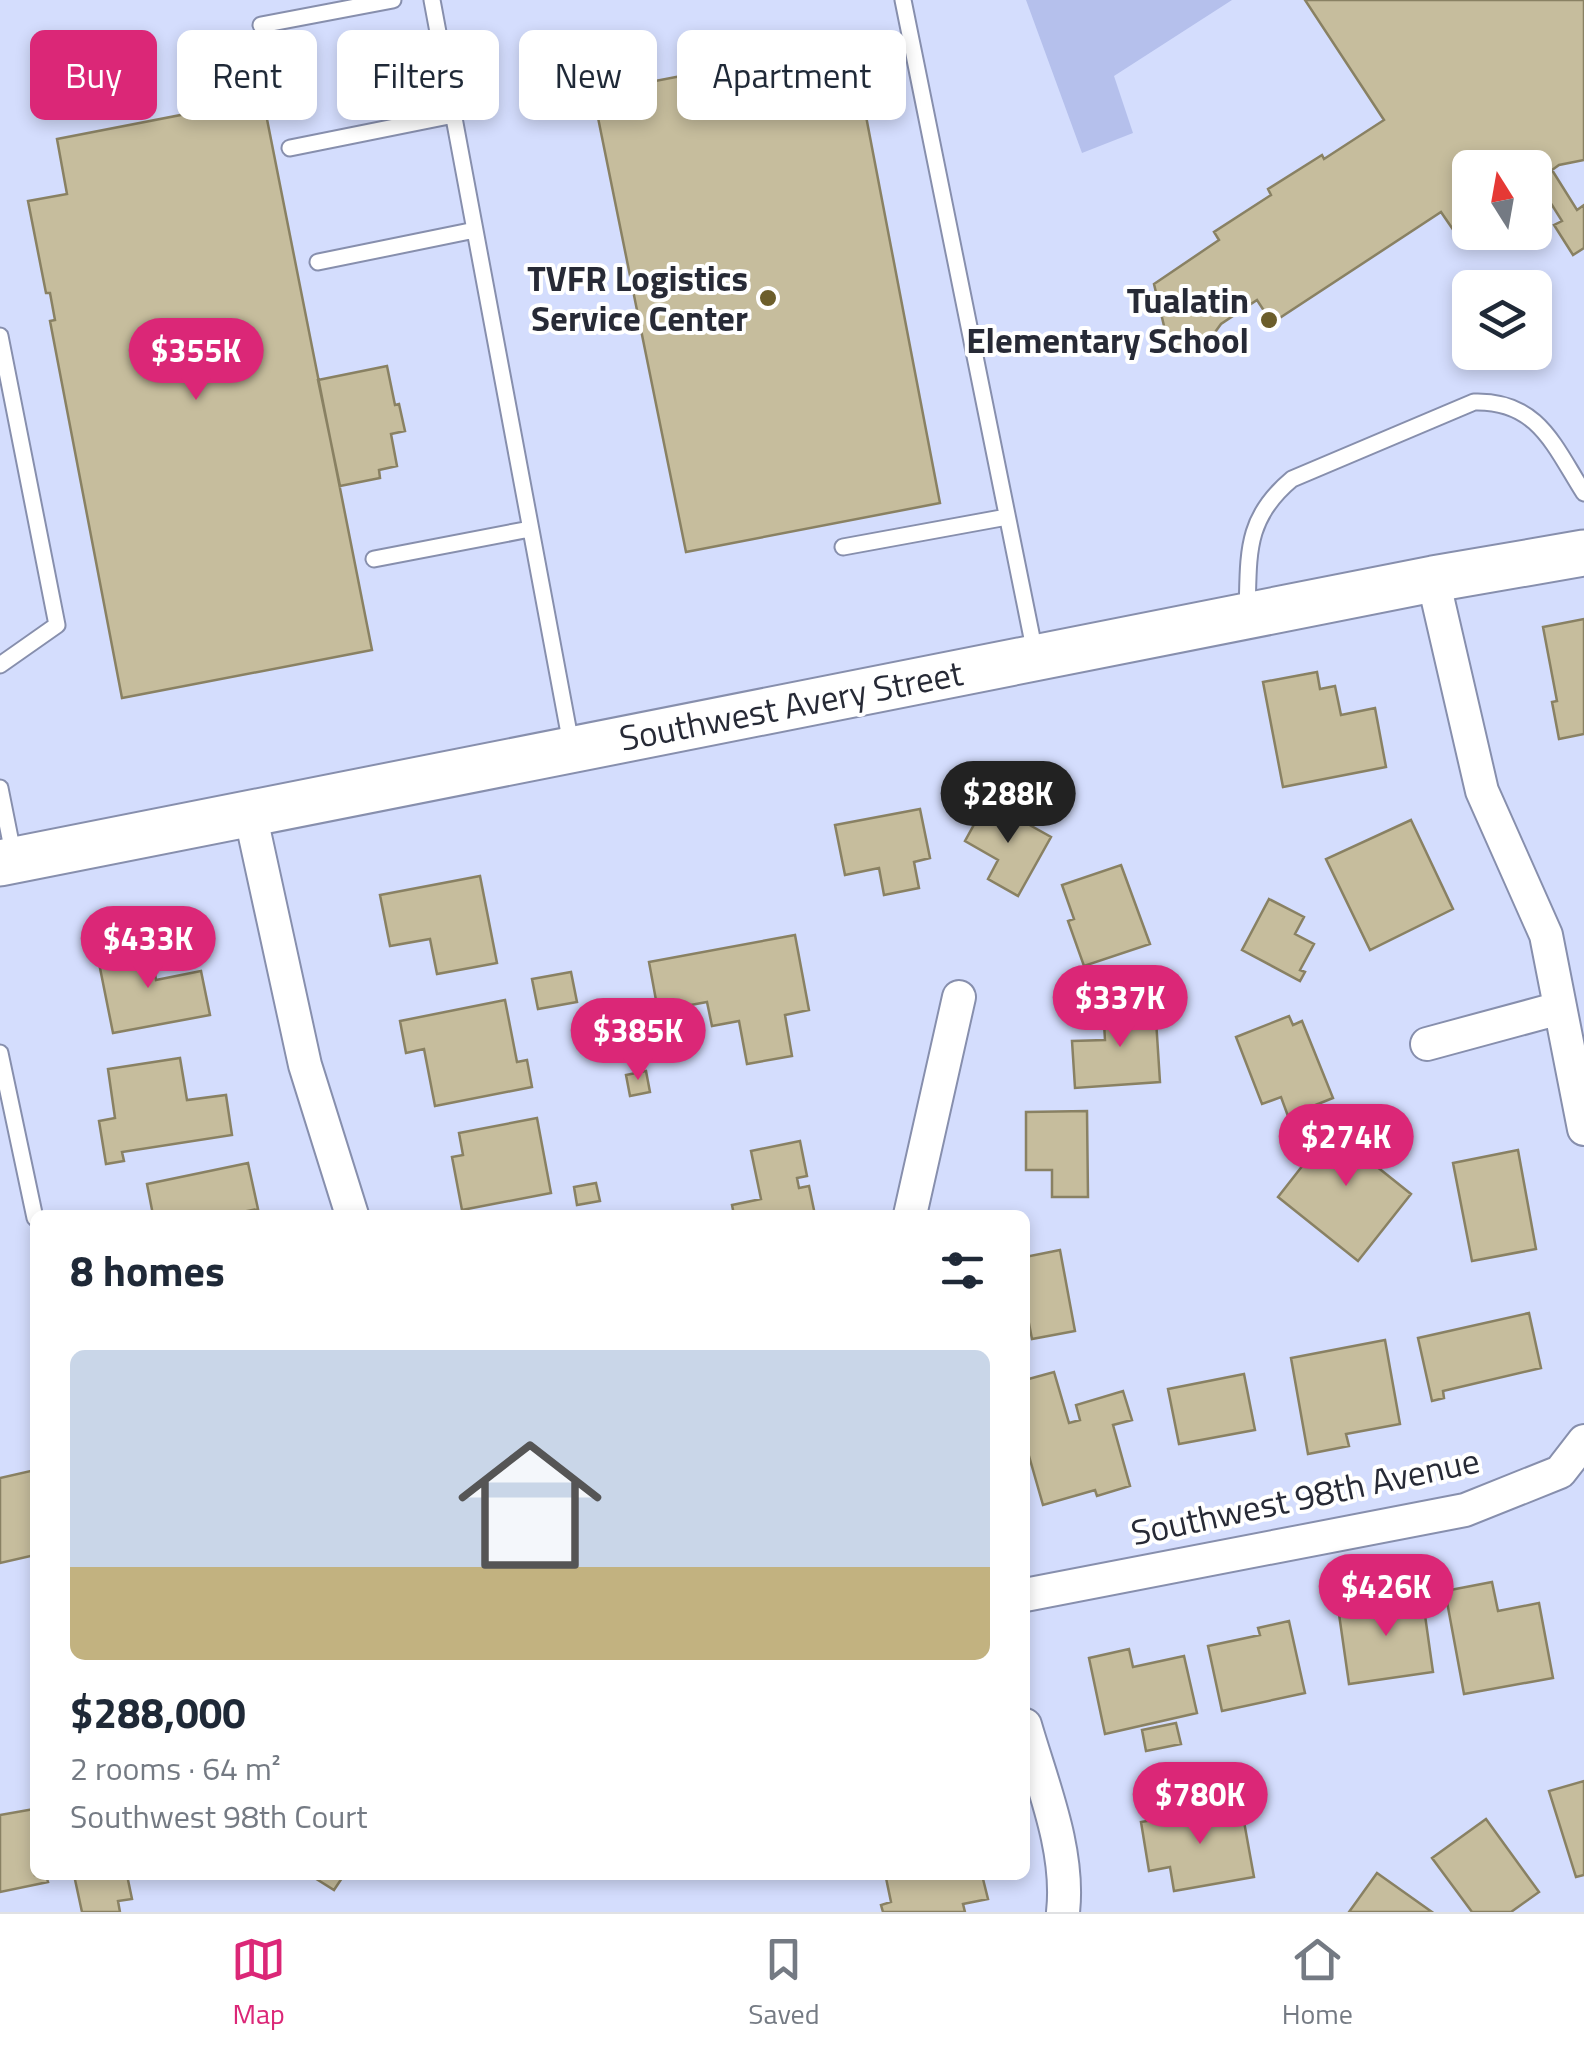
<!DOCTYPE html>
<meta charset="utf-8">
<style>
body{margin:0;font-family:"Titillium Web",sans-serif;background:#f6f6f7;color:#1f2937;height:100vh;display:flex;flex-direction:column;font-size:38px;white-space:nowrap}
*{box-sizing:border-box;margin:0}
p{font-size:32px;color:#747a83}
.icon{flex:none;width:55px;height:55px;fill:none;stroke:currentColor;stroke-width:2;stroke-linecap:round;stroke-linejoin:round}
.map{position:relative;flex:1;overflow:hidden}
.side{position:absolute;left:30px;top:1210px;width:1000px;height:670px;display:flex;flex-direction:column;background:#fff;border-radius:15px;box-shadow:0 5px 15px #0003}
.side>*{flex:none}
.banner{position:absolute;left:30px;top:30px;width:1000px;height:90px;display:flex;gap:20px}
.needle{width:65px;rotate:349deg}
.tools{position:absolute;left:1452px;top:150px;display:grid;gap:20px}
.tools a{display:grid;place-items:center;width:100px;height:100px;border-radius:15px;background:#fff;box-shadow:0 5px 15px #0003;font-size:50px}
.price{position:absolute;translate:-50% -85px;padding:0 22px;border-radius:35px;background:#db2777;color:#fff;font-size:32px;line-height:65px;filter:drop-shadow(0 2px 5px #0008)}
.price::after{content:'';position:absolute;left:50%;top:60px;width:30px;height:22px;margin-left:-15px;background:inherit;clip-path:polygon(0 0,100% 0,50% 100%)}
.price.on{background:#222;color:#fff}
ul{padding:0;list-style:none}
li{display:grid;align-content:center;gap:20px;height:530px;padding:0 40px}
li+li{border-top:2px solid #e0e1e3}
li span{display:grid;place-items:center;height:310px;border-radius:15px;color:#555}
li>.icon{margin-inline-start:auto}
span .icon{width:180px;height:180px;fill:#fffc;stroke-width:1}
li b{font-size:42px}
h2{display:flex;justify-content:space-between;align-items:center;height:120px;padding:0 40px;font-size:42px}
.pill{padding:0 35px;border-radius:15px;background:#fff;box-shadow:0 5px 15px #0003;font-size:35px;line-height:90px}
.pill.on{background:#db2777;color:#fff}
.tabs{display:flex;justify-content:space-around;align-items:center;height:140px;border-top:2px solid #e0e1e3;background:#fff;font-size:28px;color:#747a83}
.tabs a{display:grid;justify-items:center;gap:5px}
.tabs .on{color:#db2777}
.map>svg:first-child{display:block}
.green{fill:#b5c0ec}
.building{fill:#c6bd9d;stroke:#898163;stroke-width:2.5}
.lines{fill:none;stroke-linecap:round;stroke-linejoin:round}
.lane-casing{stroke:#878fad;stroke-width:19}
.street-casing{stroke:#878fad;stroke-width:36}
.secondary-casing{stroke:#878fad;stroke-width:49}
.lane{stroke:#fff;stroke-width:15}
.street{stroke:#fff;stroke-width:32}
.secondary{stroke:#fff;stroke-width:45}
.poi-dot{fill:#6c5e2b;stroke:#fff;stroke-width:4}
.labels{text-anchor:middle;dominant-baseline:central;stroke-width:8;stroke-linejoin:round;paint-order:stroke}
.poi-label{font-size:35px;font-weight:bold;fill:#272a36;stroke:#fff;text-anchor:end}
.street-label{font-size:35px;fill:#272a36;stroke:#fff}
</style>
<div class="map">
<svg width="1584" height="1912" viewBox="0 0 1584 1912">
<rect width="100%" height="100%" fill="#d4ddfd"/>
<path class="green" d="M1026 0H1232L1114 76 1133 133 1082 153Z"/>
<path class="building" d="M1305 0H1584V160L1559 165 1552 170 1577 210 1584 205V248L1573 255 1554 225 1562 221 1535 178V168H1470V220L1454 231 1441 212 1272 323 1257 300 1221 324 1208 342 1170 351 1154 284 1219 240 1214 232 1271 195 1268 189 1322 155 1324 159 1384 120Z
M852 43 940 503 686 552 593 93Z
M263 99 372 650 122 698 50 321 55 320 50 293H46L28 201 67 194 57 139Z
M387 366 395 405 399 404 405 431 391 434 397 466 379 470 380 478 340 486 318 380Z
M1584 619V734L1559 739 1552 702 1557 701 1543 627Z
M1317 672 1320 689 1335 686 1341 715 1375 708 1386 767 1283 787 1263 682Z
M987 801 1051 837 1018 896 988 879 998 860 965 841Z
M920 809 930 858 914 862 919 888 884 895 879 868 845 875 835 825Z
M1411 820 1453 909 1370 950 1326 859Z
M1121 865 1150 944 1084 966 1068 921 1074 919 1062 885Z
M480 876 497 963 437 974 430 939 390 946 380 895Z
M1269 899 1304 917 1295 934 1314 944 1300 970 1305 972 1300 981 1242 950Z
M795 935 809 1010 785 1015 792 1056 747 1064 739 1021 712 1026 707 1002 658 1011 649 962Z
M150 943 156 980 201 971 210 1015 113 1033 97 953Z
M571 972 577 1002 538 1009 532 979Z
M505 1000 517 1062 527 1060 532 1087 435 1106 424 1049 406 1053 400 1021Z
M1155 1004 1160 1082 1075 1088 1072 1041 1105 1040 1103 1007Z
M1289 1016 1293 1025 1302 1021 1333 1098 1288 1116 1281 1097 1262 1104 1236 1037Z
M180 1058 187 1100 226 1095 232 1135 122 1152 124 1161 106 1164 99 1121 115 1118 108 1069Z
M646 1071 650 1092 630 1096 626 1075Z
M1087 1111 1088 1197H1052V1170H1026V1112Z
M1343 1114 1384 1146 1371 1162 1411 1194 1358 1261 1278 1197Z
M537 1118 551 1193 462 1210 452 1157 463 1155 459 1133Z
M800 1141 807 1176 797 1178 799 1188 809 1186 815 1215H734L732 1205 761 1199 751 1151Z
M1518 1150 1536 1249 1472 1261 1453 1163Z
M248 1163 258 1209 227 1215H153L147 1184Z
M596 1183 600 1201 577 1205 574 1187Z
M1060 1250 1075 1331 1032 1339 1025 1303V1257Z
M1529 1313 1541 1368 1443 1391 1444 1398 1432 1401 1418 1338Z
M1385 1340 1400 1424 1346 1434 1349 1446 1308 1454 1291 1358Z
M1054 1372 1069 1423 1080 1420 1076 1405 1123 1391 1132 1420 1113 1425 1130 1486 1097 1496 1095 1490 1043 1505 1025 1442V1380Z
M1244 1374 1255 1430 1179 1444 1168 1389Z
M35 1470V1555L0 1563V1478Z
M1492 1582 1498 1611 1539 1603 1553 1678 1464 1694 1445 1591Z
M1422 1594 1433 1672 1349 1684 1338 1607Z
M1289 1621 1305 1693 1222 1711 1208 1646 1260 1635 1258 1628Z
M1129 1649 1133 1667 1184 1656 1197 1713 1105 1734 1089 1658Z
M1176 1723 1181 1744 1146 1751 1142 1730Z
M1584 1781V1875L1576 1877 1549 1791Z
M1241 1805 1254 1877 1174 1891 1170 1867 1149 1871 1141 1822Z
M34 1809 35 1875H46L48 1882 0 1892V1815Z
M1486 1819 1539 1892 1511 1912H1472L1432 1858Z
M1377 1873 1432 1912H1349Z
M74 1875H127L132 1899 118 1901 120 1912H82Z
M310 1875H344L334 1890Z
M900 1875H982L988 1899 963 1904 965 1912H883L881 1905 891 1902 886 1878Z"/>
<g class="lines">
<g class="lane-casing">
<path id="lane" d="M432 0 571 744
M903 0 1035 653
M261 25 393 0
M290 148 454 115
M318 262 475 230
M0 336 57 625 0 665
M843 547 1007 517
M374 559 530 529
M1247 613C1249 555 1244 519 1292 479L1474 402C1538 400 1554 446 1584 493
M0 788 14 858
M0 1053 35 1218"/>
</g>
<g class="street-casing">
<path id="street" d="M1433 579 1482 791 1546 935 1584 1129
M250 813 305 1065 352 1215
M1427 1044 1560 1008
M910 1215 959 997
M1025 1595 1465 1510 1560 1472 1584 1441
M1025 1725C1042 1784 1070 1850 1063 1912"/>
</g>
<g class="secondary-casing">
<path id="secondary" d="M0 863 1433 579 1584 553"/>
</g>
<use href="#lane" class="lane"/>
<use href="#street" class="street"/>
<use href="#secondary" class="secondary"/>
</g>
<g class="poi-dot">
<circle cx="768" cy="298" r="10"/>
<circle cx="1269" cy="320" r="10"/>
</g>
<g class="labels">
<g class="poi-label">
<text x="748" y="278">TVFR Logistics<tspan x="748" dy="40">Service Center</tspan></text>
<text x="1249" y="300">Tualatin<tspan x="1249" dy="40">Elementary School</tspan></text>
</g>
<g class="street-label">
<text transform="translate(791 705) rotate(-11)">Southwest Avery Street</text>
<text transform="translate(1305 1496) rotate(-12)">Southwest 98th Avenue</text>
</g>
</g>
</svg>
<div class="tools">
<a><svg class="needle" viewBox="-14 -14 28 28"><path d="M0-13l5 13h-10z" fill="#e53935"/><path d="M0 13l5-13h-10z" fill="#747a83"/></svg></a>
<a><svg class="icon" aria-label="layers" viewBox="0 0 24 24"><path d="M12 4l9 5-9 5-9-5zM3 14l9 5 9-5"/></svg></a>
</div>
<b class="price" style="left:196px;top:403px">$355K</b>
<b class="price on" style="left:1008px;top:846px">$288K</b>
<b class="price" style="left:148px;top:991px">$433K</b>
<b class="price" style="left:1120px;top:1050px">$337K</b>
<b class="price" style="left:638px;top:1083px">$385K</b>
<b class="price" style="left:1346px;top:1189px">$274K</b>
<b class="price" style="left:1386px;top:1639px">$426K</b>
<b class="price" style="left:1200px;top:1847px">$780K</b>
<div class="banner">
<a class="pill on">Buy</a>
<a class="pill">Rent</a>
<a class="pill">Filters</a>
<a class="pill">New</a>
<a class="pill">Apartment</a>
</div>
<section class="side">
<h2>8 homes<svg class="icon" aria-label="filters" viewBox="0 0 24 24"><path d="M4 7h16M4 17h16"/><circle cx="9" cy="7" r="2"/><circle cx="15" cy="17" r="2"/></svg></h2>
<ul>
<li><span style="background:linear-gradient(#c9d6e8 70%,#c2b280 0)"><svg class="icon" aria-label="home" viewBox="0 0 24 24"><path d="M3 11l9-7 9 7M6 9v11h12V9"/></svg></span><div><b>$288,000</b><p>2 rooms · 64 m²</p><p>Southwest 98th Court</p></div></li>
</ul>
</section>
</div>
<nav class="tabs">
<a class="on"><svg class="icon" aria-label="map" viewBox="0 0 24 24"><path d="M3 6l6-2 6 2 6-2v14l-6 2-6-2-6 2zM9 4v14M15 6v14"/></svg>Map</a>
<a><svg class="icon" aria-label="saved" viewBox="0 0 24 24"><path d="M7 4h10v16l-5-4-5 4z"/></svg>Saved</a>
<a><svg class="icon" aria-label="home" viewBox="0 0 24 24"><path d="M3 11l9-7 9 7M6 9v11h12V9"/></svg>Home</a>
</nav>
